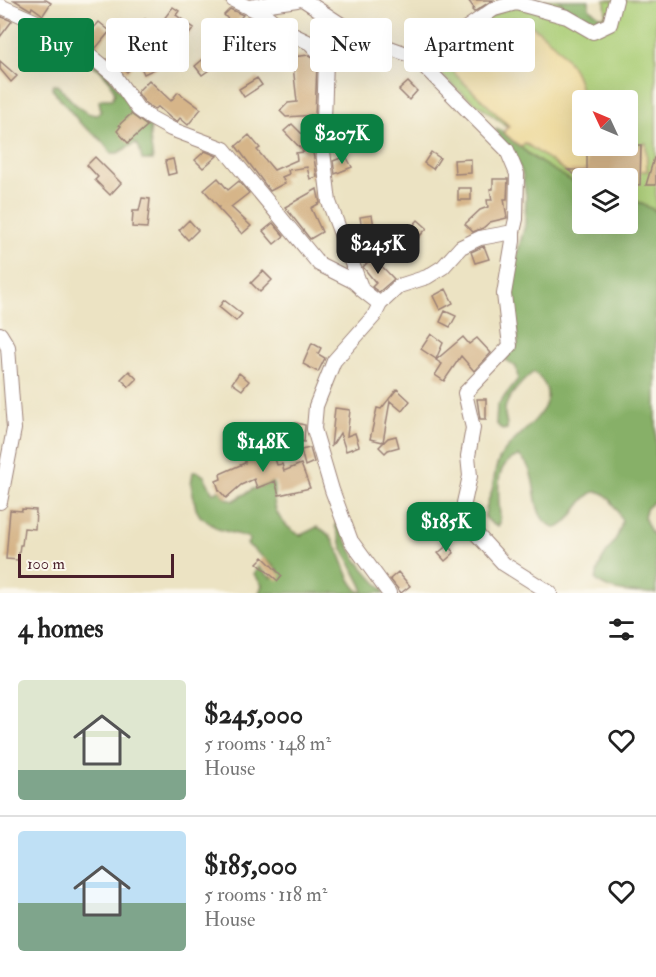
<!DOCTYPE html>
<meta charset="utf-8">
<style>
body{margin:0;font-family:"IM FELL Double Pica",serif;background:#f2f2f2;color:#222;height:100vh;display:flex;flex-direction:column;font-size:22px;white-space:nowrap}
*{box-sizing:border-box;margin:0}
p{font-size:20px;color:#767676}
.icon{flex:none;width:33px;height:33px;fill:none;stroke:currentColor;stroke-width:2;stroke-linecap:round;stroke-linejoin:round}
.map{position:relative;height:593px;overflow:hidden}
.sheet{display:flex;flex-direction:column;background:#fff;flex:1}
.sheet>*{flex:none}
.top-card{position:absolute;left:18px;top:18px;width:621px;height:54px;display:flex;gap:12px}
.needle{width:39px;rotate:314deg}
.fabs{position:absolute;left:572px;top:90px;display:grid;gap:12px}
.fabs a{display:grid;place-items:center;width:66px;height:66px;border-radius:6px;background:#fff;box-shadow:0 6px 24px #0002;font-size:30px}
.scale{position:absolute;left:18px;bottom:15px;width:156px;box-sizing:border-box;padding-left:6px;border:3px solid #4a1f2b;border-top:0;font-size:16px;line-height:21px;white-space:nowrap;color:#4a1f2b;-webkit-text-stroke:4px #fbf7ec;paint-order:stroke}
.price{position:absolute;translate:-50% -51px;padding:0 14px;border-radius:12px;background:#0b8043;color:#fff;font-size:20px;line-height:39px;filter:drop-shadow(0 2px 3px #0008)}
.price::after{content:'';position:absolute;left:50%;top:36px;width:18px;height:14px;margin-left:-9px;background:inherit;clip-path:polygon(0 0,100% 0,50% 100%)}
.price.active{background:#222;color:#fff}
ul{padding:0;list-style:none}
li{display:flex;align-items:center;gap:18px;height:150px;padding:0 18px}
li+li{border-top:2px solid #e0e0e0}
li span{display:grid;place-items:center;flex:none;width:168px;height:120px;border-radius:6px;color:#555}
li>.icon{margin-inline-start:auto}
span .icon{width:72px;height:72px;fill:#fffc;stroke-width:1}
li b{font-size:26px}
h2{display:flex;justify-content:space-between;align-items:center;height:72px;padding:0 18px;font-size:26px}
.chip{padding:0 21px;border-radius:6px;background:#fff;box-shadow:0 6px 24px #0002;font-size:21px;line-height:54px}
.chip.active{background:#0b8043;color:#fff}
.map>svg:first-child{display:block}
.green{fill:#aacd76;stroke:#7a7650;stroke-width:1.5}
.forest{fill:#87b067;stroke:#686849;stroke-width:1.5}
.sand{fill:#eeda9e;stroke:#9c7c64;stroke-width:1.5}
.building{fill:#d6b589}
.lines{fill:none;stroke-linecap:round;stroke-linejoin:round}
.minor-casing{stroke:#9b8177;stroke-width:16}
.minor{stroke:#fff;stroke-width:14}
</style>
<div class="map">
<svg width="656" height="593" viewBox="0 0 656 593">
<rect width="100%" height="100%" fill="#fbf7ec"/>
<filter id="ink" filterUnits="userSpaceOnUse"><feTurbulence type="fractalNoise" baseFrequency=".0167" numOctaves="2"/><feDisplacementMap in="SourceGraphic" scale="12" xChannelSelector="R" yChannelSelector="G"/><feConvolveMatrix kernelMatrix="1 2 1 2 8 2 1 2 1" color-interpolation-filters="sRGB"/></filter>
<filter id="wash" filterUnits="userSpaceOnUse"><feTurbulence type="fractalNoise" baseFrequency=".008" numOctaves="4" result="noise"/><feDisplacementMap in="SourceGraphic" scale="24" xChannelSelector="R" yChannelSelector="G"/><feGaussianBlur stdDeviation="1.35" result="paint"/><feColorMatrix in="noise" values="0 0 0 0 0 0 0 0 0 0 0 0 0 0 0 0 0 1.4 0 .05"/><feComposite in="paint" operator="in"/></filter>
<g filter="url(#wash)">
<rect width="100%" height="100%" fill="#ece3c3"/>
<path class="green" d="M518 0H558L577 19 600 21 599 16H606L605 0H656V211L634 200 627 198V178H583V170L640 157H587V146H627V100H582V125L569 117 524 21 514 18 507 21 508 127 457 89 433 67 434 59 439 50Z
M525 142 582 183V187L547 167 520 147Z"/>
<path class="forest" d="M558 0H589V8L599 16 600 21 595 26 577 18Z
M26 20 86 56 104 70 131 105 151 121 150 139 153 160H142L139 147 135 143 118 153H111L100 139 81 124 52 89 53 85H57C70 97 79 114 97 115L101 111 99 101 102 99H112L115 93 109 80 99 69 23 24Z
M495 129 500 130 533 158 582 187V224H627V198L634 200 656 211V500L646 509 644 517 651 532 656 537V593C635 593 610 593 596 580 598 555 619 544 622 521 591 450 576 531 555 527 526 520 543 472 519 456 489 464 501 502 500 523L498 526 491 523 485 517C485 507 489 499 492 490 495 479 494 468 500 458 516 430 573 405 534 372 525 378 505 399 505 410 504 417 508 422 507 429L502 430 496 423 497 406 518 379 516 367 505 359 517 345 518 340 514 313 513 281 516 258 525 225 526 196 522 172Z
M197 471 204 476 213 493 219 490 226 498 233 501 253 489 273 482C275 491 273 499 275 507 278 519 290 531 301 535L317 527C344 538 340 576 360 592L363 590 362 586 343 549 335 525 339 521C350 556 361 567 386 593H259L262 585 254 574 258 567 271 578 279 571 247 544 250 540 247 537 218 529 200 516 196 509 191 484 193 472Z"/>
<path class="sand" d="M514 18C539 25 575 60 580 87 582 98 575 108 569 117L582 125V146H587V156L640 157 641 145 646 143 647 171 584 170 582 183 525 143 520 147 503 132 509 126 456 75C451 67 450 62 456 54Z"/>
<g id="blocks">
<path class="building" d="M14 0H46L51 3 43 15 32 7 31 10Z
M468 0H493L474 12 472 10 474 8Z
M173 7 179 11 176 15 194 28 187 37 172 26 169 31 166 29 158 41H155L139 27 145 19 157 28Z
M230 9 243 15 234 25 224 15Z
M0 16 12 21 0 37Z
M250 19 265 26 263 32 248 28Z
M99 22 110 31 96 48 85 38Z
M131 48 141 58 140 59 150 54 157 68 144 74 138 61 127 72 116 62Z
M208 55 216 65 202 75 195 66Z
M309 55 317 63 315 115 286 117 280 111 288 103 297 102 292 57Z
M0 61 17 76 11 82 0 69Z
M257 78 262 85 244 97 239 89Z
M149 80 171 101 178 92 201 109 188 125 180 118 177 122 173 120 158 107 154 109 145 103 137 92Z
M408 82 417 91 409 100 399 90Z
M131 114 147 126 128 143 117 131 121 126 119 125Z
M292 124 308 140H311L317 177 310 179 307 167 288 170 289 174 282 177 285 183 270 191 236 146 249 135 260 148 257 150 274 170 297 160 296 153 304 152 284 131Z
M627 145H641L640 185 627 184V178H580L568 170H587V146Z
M205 151 217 156 203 168 195 160Z
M431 152 440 158 433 169 424 163Z
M346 156 352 167 335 174 333 161Z
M95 157 121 183 110 195 95 180 98 177 87 165Z
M654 158H656V185H646Z
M173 159 176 173 168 175 165 161Z
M471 159V173L455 174 454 160Z
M218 178 228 190 239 181 249 193 231 207 251 226 242 234 218 208 219 207 204 190Z
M493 179H508L507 199H504L507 218 490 222 483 228 473 232 465 224 480 210 488 207 487 200H492L490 189H493Z
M458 188H471V200H458Z
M317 189 320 203 311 208 322 232 310 239 285 207Z
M142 198 150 199 147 228 132 227 133 211H139Z
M372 215 374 227 362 229 360 217Z
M189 220 198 230 188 240 179 230Z
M418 220 427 228 418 238 409 230Z
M273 223 284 236 274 244 263 231Z
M484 246 489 259 475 263 471 252Z
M373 257 394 279 379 292 372 287 376 283 363 267Z
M263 271 272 280 260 292 251 283Z
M446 289 453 303 440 310 433 296Z
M224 300 242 314 236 321 219 307Z
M445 311 456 316 450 327 440 322Z
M431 334 443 343 436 359 421 349Z
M463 337 469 344 477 338 491 353 474 371 461 356 444 381 435 375 442 364 436 360Z
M312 343 321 348 318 354 325 358 318 372 303 364Z
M129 371 137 379 129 387 121 379Z
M239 373 249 381 242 390 232 383Z
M397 389 410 401 402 411 390 401 383 442 370 439 377 408 381 409Z
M477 399H486V419H480Z
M335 408 350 410 347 436 355 433 359 446 346 451 340 433 331 447Z
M296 423 305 425 304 442 292 439Z
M259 434 270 437 266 455 273 452 277 465 282 464 284 471 301 464 310 488 279 495 275 481 257 488 254 479 241 485 226 498 219 490 216 481 221 479 220 474 245 463V455H254Z
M396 436 399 447 388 450 385 453 379 447 388 438Z
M310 448 314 462 305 466 301 450Z
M22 509 36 510 35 529 24 528 22 545H20L18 560 6 559 10 510 22 511Z
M448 545 454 553 445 561 438 553Z
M263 557 282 576 278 581 257 563Z
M398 572 410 586 401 593 390 579Z"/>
</g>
</g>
<g filter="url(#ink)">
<use href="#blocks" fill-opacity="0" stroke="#9b8177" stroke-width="1.5"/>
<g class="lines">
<g class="minor-casing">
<path id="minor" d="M233 0 268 17 287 32 310 43 326 60 323 151 329 202 362 290 380 304 374 316 334 361 316 406 314 429 332 490 351 541 389 593
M304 0 360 37 415 57 507 150 517 174 516 219 513 232V241L504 294 510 346 465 393 473 428 468 456 470 476 464 503V513L472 529 504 564 550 593
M0 6 46 26 91 56 115 76 138 109 149 117 171 129 224 149 319 264 353 281 361 288
M249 7 297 0
M415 57 427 55 494 9 516 3 567 17 593 32 610 24 616 0
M380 304 399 286 427 277 443 267 461 247 480 238 513 232
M0 334 8 347 14 429 0 502"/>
</g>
<use href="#minor" class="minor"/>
</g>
</g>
</svg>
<div class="fabs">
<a><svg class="needle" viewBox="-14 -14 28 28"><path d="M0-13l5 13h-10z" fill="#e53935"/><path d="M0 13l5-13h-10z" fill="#767676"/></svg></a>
<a><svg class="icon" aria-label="layers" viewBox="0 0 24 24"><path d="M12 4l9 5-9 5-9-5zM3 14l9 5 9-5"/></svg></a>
</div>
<div class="scale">100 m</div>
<b class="price" style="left:342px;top:165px">$207K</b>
<b class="price active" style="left:378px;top:275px">$245K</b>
<b class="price" style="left:263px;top:473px">$148K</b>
<b class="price" style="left:446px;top:553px">$185K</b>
<div class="top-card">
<a class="chip active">Buy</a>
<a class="chip">Rent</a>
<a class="chip">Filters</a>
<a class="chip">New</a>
<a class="chip">Apartment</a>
</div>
</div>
<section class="sheet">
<h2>4 homes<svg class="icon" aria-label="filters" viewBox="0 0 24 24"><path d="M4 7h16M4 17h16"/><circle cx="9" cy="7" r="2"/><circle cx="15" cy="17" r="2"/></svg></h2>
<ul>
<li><span style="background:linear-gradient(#dfe7d0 75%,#7fa58c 0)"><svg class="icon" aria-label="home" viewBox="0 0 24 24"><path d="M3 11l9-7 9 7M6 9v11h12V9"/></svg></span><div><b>$245,000</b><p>5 rooms · 148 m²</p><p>House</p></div><svg class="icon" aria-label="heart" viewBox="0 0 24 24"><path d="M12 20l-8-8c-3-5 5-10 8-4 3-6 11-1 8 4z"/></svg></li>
<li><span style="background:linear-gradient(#bfe0f5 60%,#7fa58c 0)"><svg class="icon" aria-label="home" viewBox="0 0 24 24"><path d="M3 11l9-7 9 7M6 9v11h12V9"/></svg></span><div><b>$185,000</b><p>5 rooms · 118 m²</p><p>House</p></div><svg class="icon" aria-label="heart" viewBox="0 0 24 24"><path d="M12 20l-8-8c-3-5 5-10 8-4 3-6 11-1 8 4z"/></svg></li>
</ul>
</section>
